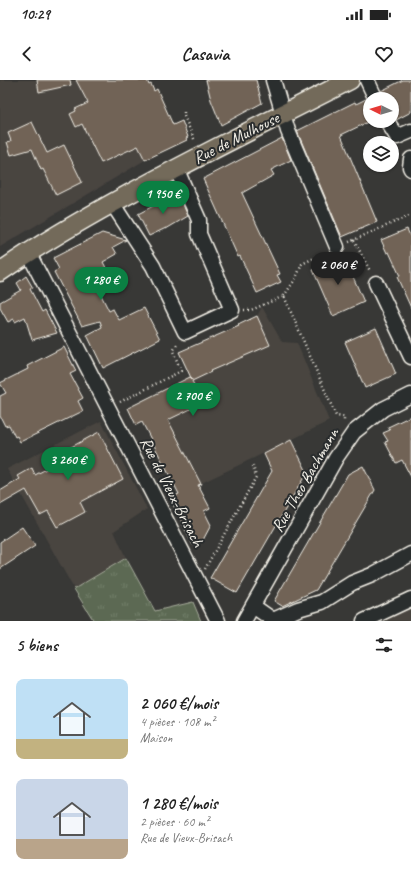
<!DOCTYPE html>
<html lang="fr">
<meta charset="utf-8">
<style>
body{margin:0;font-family:Caveat,sans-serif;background:#f2f2f2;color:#222;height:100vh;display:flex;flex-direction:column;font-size:15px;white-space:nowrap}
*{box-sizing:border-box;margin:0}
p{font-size:13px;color:#767676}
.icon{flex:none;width:22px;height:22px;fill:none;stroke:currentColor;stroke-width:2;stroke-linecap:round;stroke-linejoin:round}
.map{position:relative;height:541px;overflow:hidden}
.side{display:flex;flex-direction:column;background:#fff;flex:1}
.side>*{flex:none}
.needle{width:26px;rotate:275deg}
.tools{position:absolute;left:363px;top:12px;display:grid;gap:8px}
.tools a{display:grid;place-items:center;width:36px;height:36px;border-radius:50%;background:#fff;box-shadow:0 1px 3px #0004;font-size:20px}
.price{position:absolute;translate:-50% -34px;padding:0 9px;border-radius:14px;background:#0b8043;color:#fff;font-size:13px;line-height:26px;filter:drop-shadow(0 1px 2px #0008)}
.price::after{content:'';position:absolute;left:50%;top:24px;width:12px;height:9px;margin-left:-6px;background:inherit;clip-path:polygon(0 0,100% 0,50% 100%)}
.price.on{background:#222;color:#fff}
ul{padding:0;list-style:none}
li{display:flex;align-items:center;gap:12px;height:100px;padding:0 16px}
li span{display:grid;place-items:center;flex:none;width:112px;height:80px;border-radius:8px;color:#555}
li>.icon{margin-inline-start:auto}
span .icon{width:48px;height:48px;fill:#fffc;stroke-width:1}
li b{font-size:17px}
h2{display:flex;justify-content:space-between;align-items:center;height:48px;padding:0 16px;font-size:17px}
.status{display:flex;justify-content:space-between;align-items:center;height:28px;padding:0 20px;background:#fff;direction:ltr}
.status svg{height:11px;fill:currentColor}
header{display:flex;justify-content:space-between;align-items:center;height:52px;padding:0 16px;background:#fff;font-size:18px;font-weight:800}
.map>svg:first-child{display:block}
.built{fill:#494540}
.park{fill:url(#park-tufts);stroke:#a8ad9d}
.building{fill:#716357;stroke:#f4f1e8}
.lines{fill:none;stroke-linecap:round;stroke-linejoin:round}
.minor-casing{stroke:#f4f1e8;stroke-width:17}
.major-casing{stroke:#f4f1e8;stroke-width:21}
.path{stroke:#f4f1e8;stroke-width:2.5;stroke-dasharray:1 3;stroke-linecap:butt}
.minor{stroke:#2a2d2e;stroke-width:14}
.major{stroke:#736b5a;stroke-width:18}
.labels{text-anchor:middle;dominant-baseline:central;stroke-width:4;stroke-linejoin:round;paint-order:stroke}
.street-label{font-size:17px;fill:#f4f1e8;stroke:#2a2d2e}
</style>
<div class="status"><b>10:29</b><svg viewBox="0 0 49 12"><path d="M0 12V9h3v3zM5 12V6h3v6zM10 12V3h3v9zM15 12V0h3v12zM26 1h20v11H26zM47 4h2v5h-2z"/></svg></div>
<header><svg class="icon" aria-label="back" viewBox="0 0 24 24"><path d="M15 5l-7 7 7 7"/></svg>Casavia<svg class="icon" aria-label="heart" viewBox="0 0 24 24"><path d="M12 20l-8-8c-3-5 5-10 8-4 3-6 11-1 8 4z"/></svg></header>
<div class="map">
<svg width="411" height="541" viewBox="0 0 411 541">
<defs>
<pattern id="park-tufts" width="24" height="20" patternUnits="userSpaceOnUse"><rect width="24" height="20" fill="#5b6952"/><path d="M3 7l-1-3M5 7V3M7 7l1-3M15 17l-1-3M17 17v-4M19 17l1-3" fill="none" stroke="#737f6b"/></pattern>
</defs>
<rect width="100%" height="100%" fill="#383836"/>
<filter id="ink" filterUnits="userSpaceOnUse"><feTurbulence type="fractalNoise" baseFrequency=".025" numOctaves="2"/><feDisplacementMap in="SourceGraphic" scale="8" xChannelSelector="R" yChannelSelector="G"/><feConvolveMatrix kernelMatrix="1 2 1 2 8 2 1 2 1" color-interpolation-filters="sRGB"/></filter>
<g filter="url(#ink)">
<path class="built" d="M0 0H133L161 72 145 80 0 167Z
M262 227 282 262 297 263 329 341 291 360 193 407 191 405 178 412 142 342 136 345 128 328 190 297 179 272 239 246 238 245 257 236Z
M101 341 147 429 114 451 126 478 74 509 7 389Z
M411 521V541H369Z"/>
<path class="park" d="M126 478 155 531 193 522 201 541H94L74 509Z"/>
<path class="building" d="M37 0H70L71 5 39 12Z
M76 0H147L149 5 151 4 154 11 157 9 173 45 182 41 188 57 186 58 187 60 145 80 138 66 101 83 82 44 76 47 70 34 76 31 75 29 88 23Z
M206 0H256L262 23 221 45 211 20Z
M403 0H411V32L396 40 392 34V19H381L382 15 381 11Z
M366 19 370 22V41L341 55 377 142 342 157 297 51 355 22 356 24Z
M32 42 47 73 64 65 82 102 56 115 43 89 41 90 32 69 11 75 7 62 11 61 8 53Z
M282 58 291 80 271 90 274 95 242 113 280 194 277 195 281 202 257 213 240 176 238 177 203 99Z
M178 113 188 136 166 149V148L149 156 138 134Z
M407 149 411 158V228L397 197 400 196 389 172 387 173 381 160Z
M102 153 126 160 113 167 117 174 103 182 113 201 98 209 109 231 113 229 119 240 144 228 160 259 103 288 87 255 102 247 100 241 82 246 54 192 59 189 53 178Z
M344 176 364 222 333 236 313 190Z
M26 196 33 208 30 209 42 232 45 230 57 253 32 260 25 237 15 242 14 239 8 242 0 228V222L21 210 17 203Z
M257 236 270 265 210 291 211 292 192 301 203 323 168 340 201 404 198 405 210 428 204 431 211 445 203 460 193 465 170 418 179 414 142 342 136 345 128 328 190 297 192 300 179 272 239 246 238 245Z
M376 248 396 294 365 308 345 262Z
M64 267 76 291 70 294 83 318 78 321 83 331 20 362 17 356 15 357 9 345 5 346 0 336V316L6 313 0 303 28 289 27 286Z
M411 336V397L402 380 396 383 385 362 388 361 383 353 390 350 388 347Z
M99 352 123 399 80 422 85 432 57 447 48 431 40 435 26 410 0 425V411L20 399 18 396 32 388 35 395 65 379 62 372Z
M291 360 307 392 237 513 210 498 272 391 264 374Z
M363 386 375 410 316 510 282 526 274 521 348 394Z
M22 447 35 466 0 489V462Z"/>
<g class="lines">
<g class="minor-casing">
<path id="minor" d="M273 0 288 51 337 167
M367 0 374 15
M387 41 397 57 411 51
M411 79 410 87 411 89
M112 123 153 186 185 252 232 230 199 154V140L176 88
M28 172 218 541
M376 203 411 277
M253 526 273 540
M244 541 336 378 354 352 383 329 411 315
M271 541 298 529 322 522 352 503 372 495 411 474
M364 541 411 519"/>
</g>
<g class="major-casing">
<path id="major" d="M0 192C41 163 85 138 129 114 202 74 276 38 350 0"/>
</g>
<path class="path" d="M184 28V36L195 61
M354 160 370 191
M349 162 411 135
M284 216 296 198 302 184 326 172
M244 230H251L284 216 336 336 344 337V343
M120 322 181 291 173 271 178 263
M205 489 256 397 253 386"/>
<use href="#minor" class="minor"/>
<use href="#major" class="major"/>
</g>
</g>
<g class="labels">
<g class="street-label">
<text transform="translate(236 58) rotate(-27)">Rue de Mulhouse</text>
<text transform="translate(305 400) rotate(-60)">Rue Theo Bachmann</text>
<text transform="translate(172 412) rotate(63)">Rue de Vieux-Brisach</text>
</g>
</g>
</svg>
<div class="tools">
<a><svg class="needle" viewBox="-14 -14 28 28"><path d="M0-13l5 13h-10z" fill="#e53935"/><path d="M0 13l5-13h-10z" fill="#767676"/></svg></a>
<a><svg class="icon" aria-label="layers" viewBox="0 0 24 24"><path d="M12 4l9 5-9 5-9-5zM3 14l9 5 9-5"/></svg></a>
</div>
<b class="price" style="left:163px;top:135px">1 950 €</b>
<b class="price on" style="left:338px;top:206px">2 060 €</b>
<b class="price" style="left:101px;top:221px">1 280 €</b>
<b class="price" style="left:193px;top:337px">2 700 €</b>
<b class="price" style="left:68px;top:401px">3 260 €</b>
</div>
<section class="side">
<h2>5 biens<svg class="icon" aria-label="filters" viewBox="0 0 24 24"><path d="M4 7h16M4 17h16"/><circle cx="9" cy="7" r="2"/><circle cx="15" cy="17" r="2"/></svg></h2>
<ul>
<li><span style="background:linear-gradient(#bfe0f5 75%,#c2b280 0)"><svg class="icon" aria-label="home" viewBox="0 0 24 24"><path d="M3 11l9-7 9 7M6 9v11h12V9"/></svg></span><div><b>2 060 €/mois</b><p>4 pièces · 108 m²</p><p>Maison</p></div></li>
<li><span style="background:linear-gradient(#c9d6e8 75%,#b9a48a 0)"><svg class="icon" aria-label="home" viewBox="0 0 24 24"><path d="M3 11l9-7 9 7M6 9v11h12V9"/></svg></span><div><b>1 280 €/mois</b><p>2 pièces · 60 m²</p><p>Rue de Vieux-Brisach</p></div></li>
</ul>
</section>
